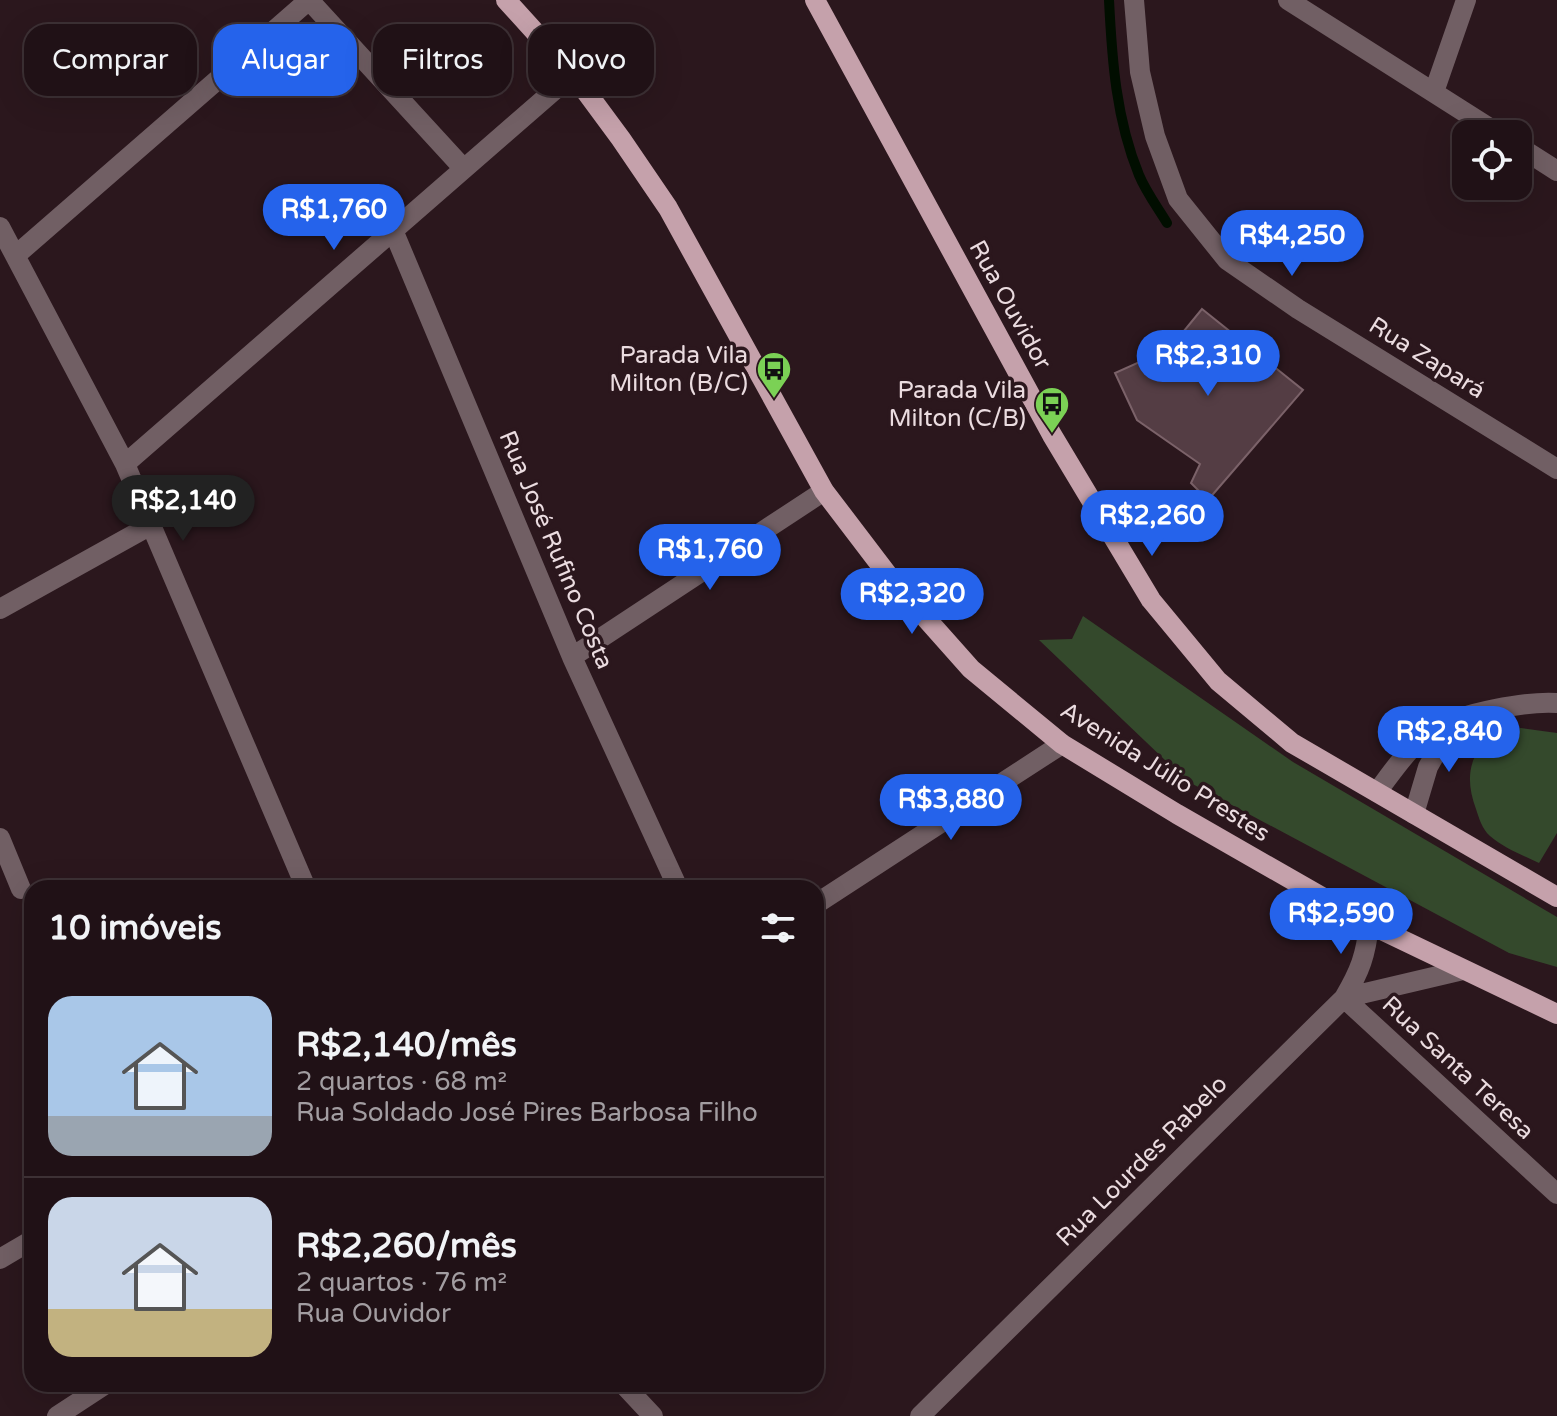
<!DOCTYPE html>
<html lang="pt">
<meta charset="utf-8">
<style>
body{margin:0;font-family:"Varela Round",sans-serif;background:#281a1f;color:#f1f3f6;height:100vh;display:flex;flex-direction:column;font-size:30px;white-space:nowrap}
*{box-sizing:border-box;margin:0}
p{font-size:26px;color:#a29da1}
.icon{flex:none;width:44px;height:44px;fill:none;stroke:currentColor;stroke-width:2;stroke-linecap:round;stroke-linejoin:round}
.map{position:relative;flex:1;overflow:hidden}
.drawer{position:absolute;left:24px;top:880px;width:800px;height:512px;display:flex;flex-direction:column;background:#201116;border-radius:24px;box-shadow:0 8px 32px #0002,0 0 0 2px #3d3135}
.drawer>*{flex:none}
.hud{position:absolute;left:24px;top:24px;width:800px;height:72px;display:flex;gap:16px}
.fabs{position:absolute;left:1452px;top:120px;display:grid;gap:16px}
.fabs a{display:grid;place-items:center;width:80px;height:80px;border-radius:16px;background:#201116;box-shadow:0 8px 32px #0002,0 0 0 2px #3d3135;font-size:40px}
.price{position:absolute;translate:-50% -68px;padding:0 18px;border-radius:28px;background:#2563eb;color:#fff;font-size:26px;line-height:52px;filter:drop-shadow(0 2px 4px #0008)}
.price::after{content:'';position:absolute;left:50%;top:48px;width:24px;height:18px;margin-left:-12px;background:inherit;clip-path:polygon(0 0,100% 0,50% 100%)}
.price.on{background:#222;color:#fff}
ul{padding:0;list-style:none}
li{display:flex;align-items:center;gap:24px;height:200px;padding:0 24px}
li+li{border-top:2px solid #3d3135}
li span{display:grid;place-items:center;flex:none;width:224px;height:160px;border-radius:24px;color:#555}
li>.icon{margin-inline-start:auto}
span .icon{width:96px;height:96px;fill:#fffc;stroke-width:1}
li b{font-size:34px}
h2{display:flex;justify-content:space-between;align-items:center;height:96px;padding:0 24px;font-size:34px}
.chip{padding:0 28px;border-radius:24px;background:#201116;box-shadow:0 8px 32px #0002,0 0 0 2px #3d3135;font-size:28px;line-height:72px}
.chip.on{background:#2563eb;color:#fff}
.map>svg:first-child{display:block}
.forest{fill:#34492c}
.lines{fill:none;stroke-linecap:round;stroke-linejoin:round}
.stream{stroke:#010e00;stroke-width:10}
.building{fill:#543d44;stroke:#7b6269;stroke-width:2}
.minor{stroke:#715f64;stroke-width:20}
.major{stroke:#c5a1ab;stroke-width:20}
.labels{text-anchor:middle;dominant-baseline:central;stroke-width:7;stroke-linejoin:round;paint-order:stroke}
.street-label{font-size:24px;fill:#ebdce0;stroke:#2b171d}
.poi-label{font-size:24px;fill:#ebdce0;stroke:#2b171d;text-anchor:end}
</style>
<div class="map">
<svg width="1557" height="1416" viewBox="0 0 1557 1416">
<rect width="100%" height="100%" fill="#2b171d"/>
<path class="forest" d="M1083 616 1293 762 1557 917V967L1509 953 1187 781 1039 640 1072 639Z
M1521 728 1557 733V833L1539 863C1522 855 1504 848 1490 836 1482 829 1479 818 1476 809 1460 767 1476 735 1521 728Z"/>
<g class="lines">
<path class="stream" d="M1109 0C1112 60 1116 119 1139 175 1146 192 1158 208 1167 223"/>
</g>
<path class="building" d="M1202 309 1303 390 1208 500 1191 483 1200 464 1137 420 1115 373 1142 361 1155 346 1166 353Z"/>
<g class="lines">
<path class="minor" d="M1134 0 1140 72 1155 136 1178 199 1227 260 1298 309 1557 469
M1288 0 1499 134
M1434 92 1466 0
M1518 146 1557 171
M0 227 125 464 306 888
M393 230 572 657 678 888
M15 256 309 0 464 169
M125 464 573 74
M0 609 151 525
M572 657 824 491
M1377 792C1393 771 1412 742 1436 728 1464 713 1525 701 1557 703
M1414 814 1428 767 1453 722
M0 838 21 889
M816 904 1062 744
M1344 998 1557 1194
M1344 998 1463 970
M0 1259 32 1240
M623 1384 653 1416
M57 1416 106 1384
M920 1416 1344 998C1360 971 1366 955 1369 924"/>
<path class="major" d="M506 0 573 74 621 139 668 208 824 491 891 579 971 669 1062 744 1177 814 1369 924 1557 1014
M815 0 1052 435 1151 600 1218 681 1292 743 1557 897"/>
</g>
<defs>
<g id="bus-pin" transform="scale(1.8)"><path d="M0 17L-7.5 6A9.5 9.5 0 1 1 7.5 6Z" fill="#7bd155" stroke="#2b171d"/><path d="M-5-6H5V4H4V6H2V4H-2V6H-4V4H-5ZM-3.5-4V0h7V-4ZM-3.5 1.2v1.5H-2V1.2ZM2 1.2v1.5H3.5V1.2Z" fill="#111"/></g>
</defs>
<g fill-rule="evenodd">
<use href="#bus-pin" x="774" y="369"/>
<use href="#bus-pin" x="1052" y="404"/>
</g>
<g class="labels">
<g class="street-label">
<text transform="translate(1010 305) rotate(61)">Rua Ouvidor</text>
<text transform="translate(1427 358) rotate(32)">Rua Zapará</text>
<text transform="translate(556 550) rotate(67)">Rua José Rufino Costa</text>
<text transform="translate(1165 772) rotate(32)">Avenida Júlio Prestes</text>
<text transform="translate(1458 1068) rotate(43)">Rua Santa Teresa</text>
<text transform="translate(1142 1161) rotate(-45)">Rua Lourdes Rabelo</text>
</g>
<g class="poi-label">
<text x="748" y="355">Parada Vila<tspan x="748" dy="28">Milton (B/C)</tspan></text>
<text x="1026" y="390">Parada Vila<tspan x="1026" dy="28">Milton (C/B)</tspan></text>
</g>
</g>
</svg>
<div class="fabs">
<a><svg class="icon" aria-label="locate" viewBox="0 0 24 24"><circle cx="12" cy="12" r="6"/><path d="M12 2v4M12 18v4M2 12h4M18 12h4"/></svg></a>
</div>
<b class="price" style="left:334px;top:252px">R$1,760</b>
<b class="price" style="left:1292px;top:278px">R$4,250</b>
<b class="price" style="left:1208px;top:398px">R$2,310</b>
<b class="price on" style="left:183px;top:543px">R$2,140</b>
<b class="price" style="left:1152px;top:558px">R$2,260</b>
<b class="price" style="left:710px;top:592px">R$1,760</b>
<b class="price" style="left:912px;top:636px">R$2,320</b>
<b class="price" style="left:1449px;top:774px">R$2,840</b>
<b class="price" style="left:951px;top:842px">R$3,880</b>
<b class="price" style="left:1341px;top:956px">R$2,590</b>
<div class="hud">
<a class="chip">Comprar</a>
<a class="chip on">Alugar</a>
<a class="chip">Filtros</a>
<a class="chip">Novo</a>
</div>
<section class="drawer">
<h2>10 imóveis<svg class="icon" aria-label="filters" viewBox="0 0 24 24"><path d="M4 7h16M4 17h16"/><circle cx="9" cy="7" r="2"/><circle cx="15" cy="17" r="2"/></svg></h2>
<ul>
<li><span style="background:linear-gradient(#a9c7e8 75%,#9aa5b1 0)"><svg class="icon" aria-label="home" viewBox="0 0 24 24"><path d="M3 11l9-7 9 7M6 9v11h12V9"/></svg></span><div><b>R$2,140/mês</b><p>2 quartos · 68 m²</p><p>Rua Soldado José Pires Barbosa Filho</p></div></li>
<li><span style="background:linear-gradient(#c9d6e8 70%,#c2b280 0)"><svg class="icon" aria-label="home" viewBox="0 0 24 24"><path d="M3 11l9-7 9 7M6 9v11h12V9"/></svg></span><div><b>R$2,260/mês</b><p>2 quartos · 76 m²</p><p>Rua Ouvidor</p></div></li>
</ul>
</section>
</div>
